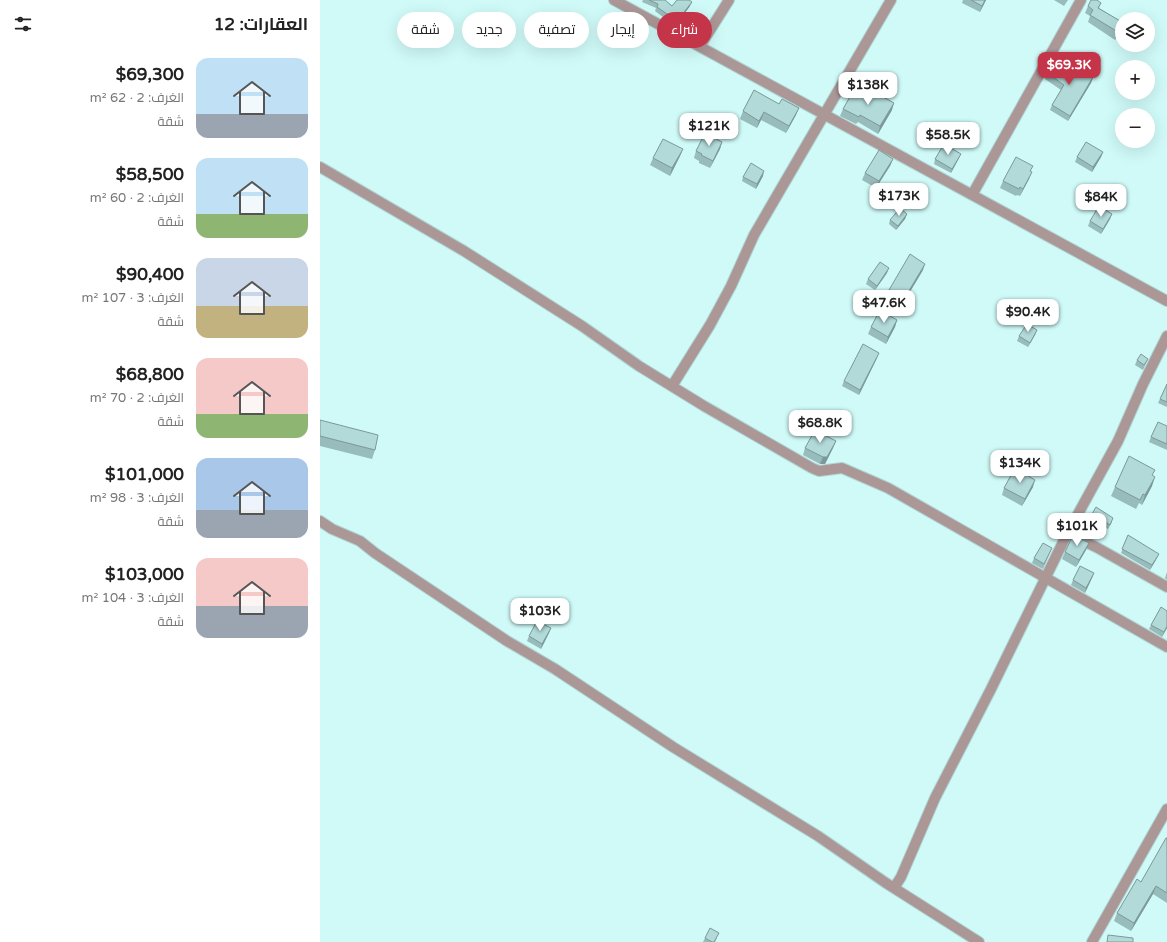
<!DOCTYPE html>
<html lang="ar">
<meta charset="utf-8">
<style>
body{margin:0;font-family:"Varela Round",Cairo,sans-serif;background:#f6f6f6;color:#222;direction:rtl;height:100vh;display:flex;flex-direction:column;font-size:15px;white-space:nowrap}
*{box-sizing:border-box;margin:0}
p{font-size:13px;color:#767676}
.icon{flex:none;width:22px;height:22px;fill:none;stroke:currentColor;stroke-width:2;stroke-linecap:round;stroke-linejoin:round}
.map{position:relative;flex:1;overflow:hidden;direction:ltr}
.details{display:flex;flex-direction:column;background:#fff;width:320px}
.details>*{flex:none}
.banner{position:absolute;left:12px;top:12px;width:380px;height:36px;direction:rtl;display:flex;gap:8px}
.fabs{position:absolute;left:795px;top:12px;display:grid;gap:8px}
.fabs a{display:grid;place-items:center;width:40px;height:40px;border-radius:50%;background:#fff;box-shadow:0 4px 16px #0002;font-size:20px}
.price{position:absolute;translate:-50% -34px;padding:0 9px;border-radius:8px;background:#fff;color:#222;font-size:13px;line-height:26px;filter:drop-shadow(0 1px 2px #0008)}
.price::after{content:'';position:absolute;left:50%;top:24px;width:12px;height:9px;margin-left:-6px;background:inherit;clip-path:polygon(0 0,100% 0,50% 100%)}
.price.selected{background:#c53549;color:#fff}
ul{padding:0;list-style:none}
li{display:flex;align-items:center;gap:12px;height:100px;padding:0 12px}
li span{display:grid;place-items:center;flex:none;width:112px;height:80px;border-radius:12px;color:#555}
li>.icon{margin-inline-start:auto}
span .icon{width:48px;height:48px;fill:#fffc;stroke-width:1}
li b{font-size:17px}
h2{display:flex;justify-content:space-between;align-items:center;height:48px;padding:0 12px;font-size:17px}
.chip{padding:0 14px;border-radius:18px;background:#fff;box-shadow:0 4px 16px #0002;font-size:14px;line-height:36px}
.chip.selected{background:#c53549;color:#fff}
main{display:flex;flex:1;min-height:0}
.map>svg:first-child{display:block}
.lines{fill:none;stroke-linecap:round;stroke-linejoin:round}
.minor-casing{stroke:#aed4d2;stroke-width:12}
.minor{stroke:#ac9797;stroke-width:10}
.wall{fill:#98bbbb}
.shaded-wall{fill:#7c9998}
.building{fill:#b1dad9;stroke:#7c9998}
</style>
<main>
<div class="map">
<svg width="847" height="942" viewBox="0 0 847 942">
<rect width="100%" height="100%" fill="#cffaf8"/>
<g class="lines">
<g class="minor-casing">
<path id="minor" d="M294 0 847 301
M380 46 409 0
M0 167 144 251 262 326 319 366 384 406 492 468 499 471 522 468 568 488 847 647
M652 195 761 0
M352 386 390 325 411 286 434 235 571 0
M0 521 12 529 40 541 55 553 187 641 235 669 353 747 498 836 566 883 659 942
M757 538 776 547 847 587
M574 888 581 877 615 798 671 689 747 534 798 441 823 384 847 336
M772 942 847 809"/>
</g>
<use href="#minor" class="minor"/>
</g>
<path class="wall" d="M323 0H345L352 6H370L355 26 335 11 336 8 322 2Z
M643 0H666L660 12 642 3Z
M734 0H748L744 6Z
M781 3 779 8 802 22V27L801 30 795 40 768 22 770 16 765 13 768 6Z
M755 70 773 77 771 83 748 121 730 110 732 105 741 90 725 79 727 73Z
M434 90 476 115 466 133 441 120 437 128 420 119 423 111Z
M523 109 572 110 558 134 538 122 536 124 520 116Z
M402 142 400 149 390 168 379 163V161L374 158 376 151Z
M363 149 360 156 350 176 330 165 333 158Z
M783 152 781 157 772 172 755 162 757 157Z
M639 158 631 173 614 164 615 159Z
M573 159 570 166 556 188 542 180 545 173Z
M711 172 709 179 700 196 697 195 696 196 680 188 683 181Z
M443 176 436 189 422 181 423 177Z
M587 214 585 219 576 230 569 224 570 220Z
M792 214 790 219 781 234 768 226 770 221Z
M603 270 582 305 567 296 569 290Z
M567 273 555 290 546 284 548 279Z
M577 320 575 327 566 344 548 334 551 327Z
M717 330 715 335 708 347 697 341 699 336Z
M557 358 539 395 522 386 524 381Z
M828 359 823 370 815 365 817 360Z
M847 384V407L838 403Z
M0 420 55 450 52 459 0 446Z
M847 426V450L829 442 831 437Z
M516 441 513 448 505 464H500L483 455 485 448Z
M833 476 832 486 822 505 819 503 816 509 791 496 795 487Z
M713 487 702 506 682 495 684 488Z
M772 514 792 522 788 529 770 519Z
M808 535 837 558 830 570 801 553Z
M732 548 723 569 712 563 714 558Z
M766 550 756 567 742 559 745 552Z
M847 572V580L845 578Z
M774 573 772 578 765 593 751 585 753 580Z
M831 625 847 628 842 637 829 629Z
M231 628 229 633 221 649 207 641 209 636Z
M847 838V903L833 894 811 931 794 921 797 913 821 882Z
M385 938H397L395 942H383Z"/>
<path class="shaded-wall" d="M665 0H666L660 12 662 6Z
M372 2 370 6 355 26 357 21Z
M802 26 801 30 795 40 798 32Z
M773 77 771 83 748 121 750 116Z
M574 103 572 110 558 134 560 126Z
M479 108 476 115 466 133 469 126Z
M444 112 441 120 437 128 439 121Z
M402 142 400 149 390 168 393 161Z
M363 149 360 156 350 176 352 168Z
M783 152 781 157 772 172 773 167Z
M641 154 639 158 631 173 632 169Z
M573 159 570 166 556 188 559 181Z
M444 171 443 176 436 189 437 184Z
M712 172 709 179 700 196 703 189Z
M587 214 585 219 576 230 578 226Z
M792 214 790 219 781 234 783 229Z
M605 264 603 270 582 305 584 299Z
M569 268 567 273 555 290 557 286Z
M577 320 575 327 566 344 568 337Z
M717 330 715 335 708 347 710 343Z
M559 353 557 358 539 395 540 390Z
M516 441 513 448 505 464H500L503 457Z
M835 477 832 486 822 505 825 495Z
M715 480 713 487 702 506 705 499Z
M769 543 766 550 756 567 759 560Z
M839 554 837 558 830 570 832 565Z
M774 573 772 578 765 593 766 588Z
M847 626V628L842 637 844 632Z
M231 628 229 633 221 649 222 644Z
M836 886 833 894 811 931 814 923Z"/>
<path class="building" d="M329 0H345L352 6 357 0H369L372 2 357 21 337 7 338 4Z
M651 0H665L662 6Z
M771 0H777L781 3 778 8 802 22V26L798 32 770 15 773 10 768 6Z
M737 58 755 70 756 67 773 77 750 116 732 105 744 85 727 73Z
M536 86 556 98 558 94 574 103 560 126 540 115 539 117 523 109Z
M434 90 459 104 462 99 479 108 469 126 444 112 439 121 423 111Z
M385 133 402 142 393 161 381 155 382 154 376 151Z
M343 139 363 149 352 168 333 158Z
M766 142 783 152 773 167 757 157Z
M624 144 641 154 632 169 615 159Z
M559 150 573 159 559 181 545 173Z
M696 157 713 166 710 171 712 172 703 189 700 187 699 189 683 181Z
M431 163 444 171 437 184 423 177Z
M779 206 792 214 783 229 770 221Z
M580 208 587 214 578 226 570 220Z
M590 254 605 264 584 299 569 290Z
M560 262 569 268 557 286 548 279Z
M560 310 577 320 568 337 551 327Z
M707 324 717 330 710 343 699 336Z
M543 344 559 353 540 390 524 381Z
M821 354 828 359 824 365 817 360Z
M847 384V402L840 399Z
M0 420 58 435 55 450 0 436Z
M838 422 847 426V444L831 437Z
M495 430 516 441 507 457H503L485 448Z
M809 456 835 470 832 475 835 477 825 495 823 494 820 500 795 487Z
M695 468 715 480 705 499 684 488Z
M776 507 793 518 790 525 772 514Z
M753 535 769 543 759 560 745 552Z
M808 535 839 554 832 565 802 549Z
M723 543 732 548 724 564 714 558Z
M760 566 774 573 766 588 753 580Z
M841 607 847 611V626L844 632 831 625Z
M217 621 231 628 222 644 209 636Z
M846 838H847V893L836 886 814 923 797 913 817 879 821 882Z
M390 928 399 933 394 942H392L385 938Z
M788 935 813 938V942H787Z"/>
</svg>
<div class="fabs">
<a><svg class="icon" aria-label="layers" viewBox="0 0 24 24"><path d="M12 4l9 5-9 5-9-5zM3 14l9 5 9-5"/></svg></a>
<a>+</a>
<a>−</a>
</div>
<b class="price selected" style="left:749px;top:86px">$69.3K</b>
<b class="price" style="left:548px;top:106px">$138K</b>
<b class="price" style="left:389px;top:147px">$121K</b>
<b class="price" style="left:628px;top:156px">$58.5K</b>
<b class="price" style="left:579px;top:217px">$173K</b>
<b class="price" style="left:781px;top:218px">$84K</b>
<b class="price" style="left:564px;top:324px">$47.6K</b>
<b class="price" style="left:708px;top:333px">$90.4K</b>
<b class="price" style="left:500px;top:444px">$68.8K</b>
<b class="price" style="left:700px;top:484px">$134K</b>
<b class="price" style="left:757px;top:547px">$101K</b>
<b class="price" style="left:220px;top:632px">$103K</b>
<div class="banner">
<a class="chip selected">شراء</a>
<a class="chip">إيجار</a>
<a class="chip">تصفية</a>
<a class="chip">جديد</a>
<a class="chip">شقة</a>
</div>
</div>
<section class="details">
<h2>العقارات: 12<svg class="icon" aria-label="filters" viewBox="0 0 24 24"><path d="M4 7h16M4 17h16"/><circle cx="9" cy="7" r="2"/><circle cx="15" cy="17" r="2"/></svg></h2>
<ul>
<li><span style="background:linear-gradient(#bfe0f5 70%,#9aa5b1 0)"><svg class="icon" aria-label="home" viewBox="0 0 24 24"><path d="M3 11l9-7 9 7M6 9v11h12V9"/></svg></span><div><b>$69,300</b><p>الغرف: 2 · 62 m²</p><p>شقة</p></div></li>
<li><span style="background:linear-gradient(#bfe0f5 70%,#8fb573 0)"><svg class="icon" aria-label="home" viewBox="0 0 24 24"><path d="M3 11l9-7 9 7M6 9v11h12V9"/></svg></span><div><b>$58,500</b><p>الغرف: 2 · 60 m²</p><p>شقة</p></div></li>
<li><span style="background:linear-gradient(#c9d6e8 60%,#c2b280 0)"><svg class="icon" aria-label="home" viewBox="0 0 24 24"><path d="M3 11l9-7 9 7M6 9v11h12V9"/></svg></span><div><b>$90,400</b><p>الغرف: 3 · 107 m²</p><p>شقة</p></div></li>
<li><span style="background:linear-gradient(#f6c9c9 70%,#8fb573 0)"><svg class="icon" aria-label="home" viewBox="0 0 24 24"><path d="M3 11l9-7 9 7M6 9v11h12V9"/></svg></span><div><b>$68,800</b><p>الغرف: 2 · 70 m²</p><p>شقة</p></div></li>
<li><span style="background:linear-gradient(#a9c7e8 65%,#9aa5b1 0)"><svg class="icon" aria-label="home" viewBox="0 0 24 24"><path d="M3 11l9-7 9 7M6 9v11h12V9"/></svg></span><div><b>$101,000</b><p>الغرف: 3 · 98 m²</p><p>شقة</p></div></li>
<li><span style="background:linear-gradient(#f6c9c9 60%,#9aa5b1 0)"><svg class="icon" aria-label="home" viewBox="0 0 24 24"><path d="M3 11l9-7 9 7M6 9v11h12V9"/></svg></span><div><b>$103,000</b><p>الغرف: 3 · 104 m²</p><p>شقة</p></div></li>
</ul>
</section>
</main>
